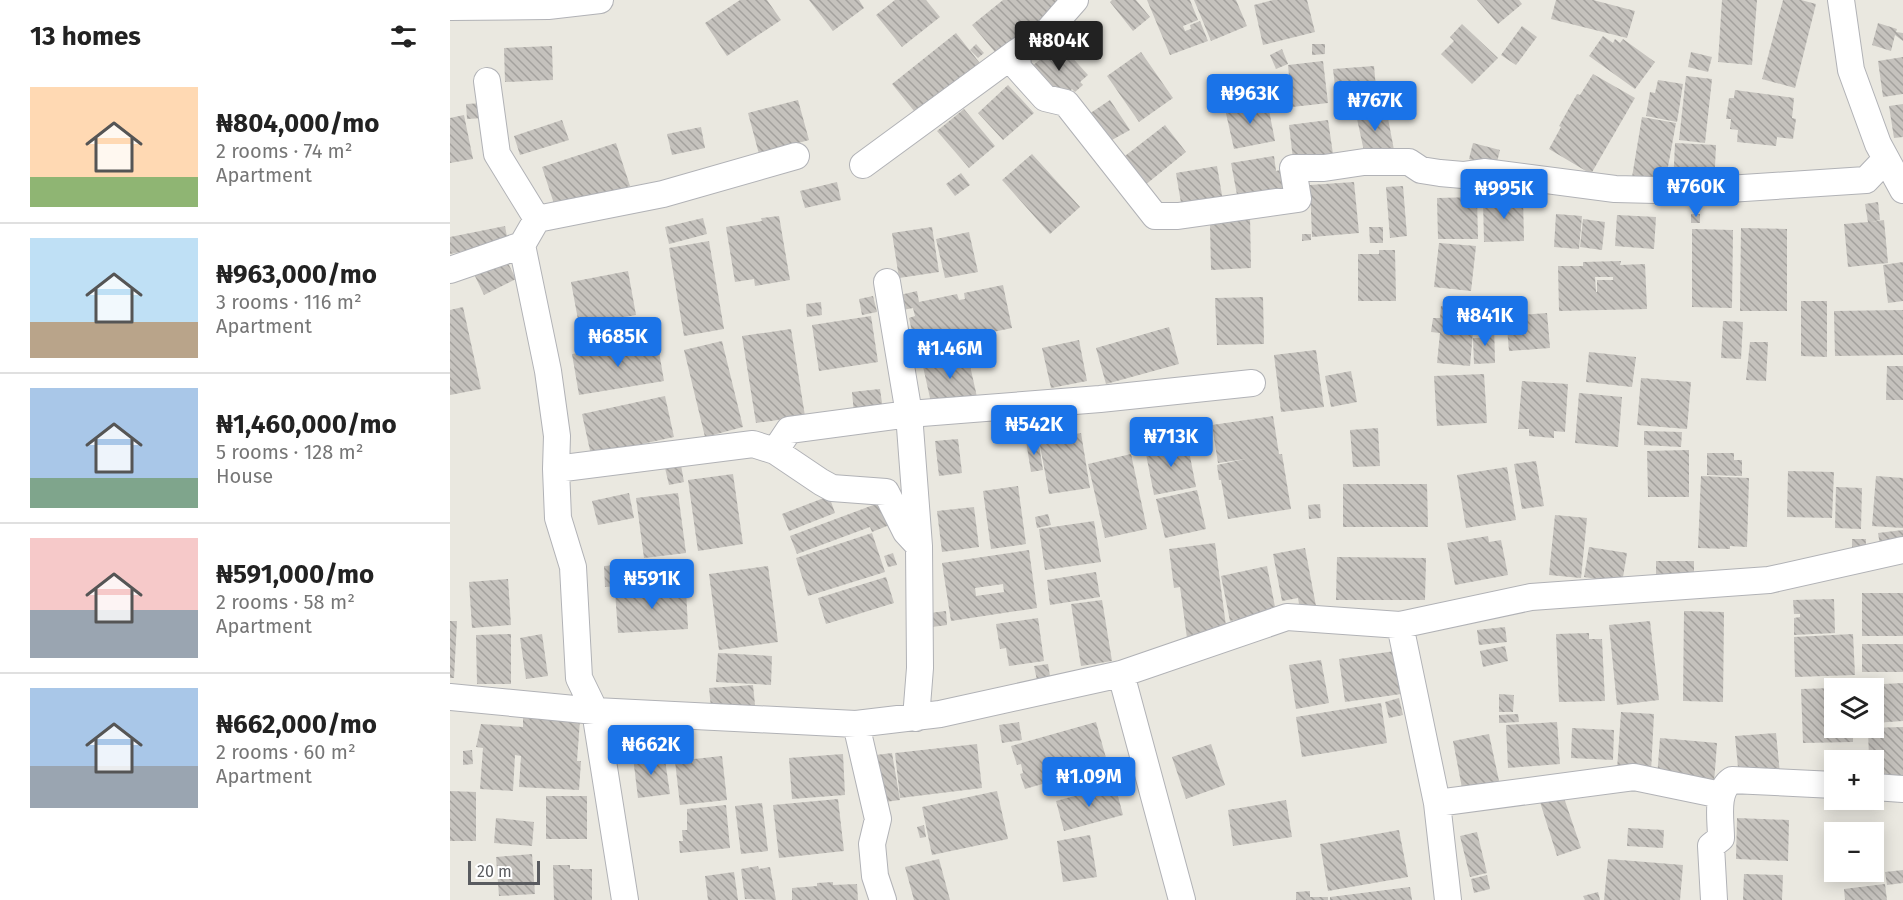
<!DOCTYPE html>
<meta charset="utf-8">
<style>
body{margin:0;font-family:"Fira Sans",sans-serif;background:#f2f2f2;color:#222;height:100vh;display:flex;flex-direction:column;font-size:22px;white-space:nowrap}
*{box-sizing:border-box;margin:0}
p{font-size:20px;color:#767676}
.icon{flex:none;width:33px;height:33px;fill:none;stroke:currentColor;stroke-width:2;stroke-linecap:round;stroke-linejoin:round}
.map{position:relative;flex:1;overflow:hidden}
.details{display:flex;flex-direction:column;background:#fff;width:450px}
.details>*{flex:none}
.tools{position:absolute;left:1374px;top:678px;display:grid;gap:12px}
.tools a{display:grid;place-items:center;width:60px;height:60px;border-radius:0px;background:#fff;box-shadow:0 3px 15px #0003;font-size:30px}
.scale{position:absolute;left:18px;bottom:15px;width:72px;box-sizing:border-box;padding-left:6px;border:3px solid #595b5f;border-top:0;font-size:16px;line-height:21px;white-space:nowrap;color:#595b5f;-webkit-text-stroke:4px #fff;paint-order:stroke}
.price{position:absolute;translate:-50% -51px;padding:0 14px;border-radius:6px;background:#1a73e8;color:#fff;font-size:20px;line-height:39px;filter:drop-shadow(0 2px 3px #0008)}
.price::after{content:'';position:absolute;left:50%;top:36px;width:18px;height:14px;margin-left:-9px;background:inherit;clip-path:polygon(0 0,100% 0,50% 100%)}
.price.selected{background:#222;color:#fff}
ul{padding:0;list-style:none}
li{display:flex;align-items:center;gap:18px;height:150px;padding:0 30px}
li+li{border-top:2px solid #e0e0e0}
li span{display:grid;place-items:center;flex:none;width:168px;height:120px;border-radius:0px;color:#555}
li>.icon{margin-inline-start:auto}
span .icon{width:72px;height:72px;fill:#fffc;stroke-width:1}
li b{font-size:26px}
h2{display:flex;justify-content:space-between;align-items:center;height:72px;padding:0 30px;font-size:26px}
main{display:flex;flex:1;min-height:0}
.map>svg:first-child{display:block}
.building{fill:url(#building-back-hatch);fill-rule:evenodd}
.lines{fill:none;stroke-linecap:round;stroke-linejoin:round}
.minor-casing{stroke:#b1b2b6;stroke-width:28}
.minor{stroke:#fff;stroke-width:26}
</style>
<main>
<section class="details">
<h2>13 homes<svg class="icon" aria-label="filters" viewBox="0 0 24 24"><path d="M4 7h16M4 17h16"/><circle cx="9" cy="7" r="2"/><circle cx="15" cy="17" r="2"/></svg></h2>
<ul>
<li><span style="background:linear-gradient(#ffd9b3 75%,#8fb573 0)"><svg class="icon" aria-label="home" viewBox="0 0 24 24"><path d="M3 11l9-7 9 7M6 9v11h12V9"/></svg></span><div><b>₦804,000/mo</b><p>2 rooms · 74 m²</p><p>Apartment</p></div></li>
<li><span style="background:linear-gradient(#bfe0f5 70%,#b9a48a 0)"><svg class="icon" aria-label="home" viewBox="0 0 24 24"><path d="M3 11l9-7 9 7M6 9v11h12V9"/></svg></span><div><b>₦963,000/mo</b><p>3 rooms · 116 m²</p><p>Apartment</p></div></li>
<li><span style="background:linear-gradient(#a9c7e8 75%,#7fa58c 0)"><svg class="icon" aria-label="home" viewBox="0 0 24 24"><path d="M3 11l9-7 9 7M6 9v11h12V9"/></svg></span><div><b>₦1,460,000/mo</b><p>5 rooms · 128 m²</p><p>House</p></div></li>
<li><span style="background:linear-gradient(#f6c9c9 60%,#9aa5b1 0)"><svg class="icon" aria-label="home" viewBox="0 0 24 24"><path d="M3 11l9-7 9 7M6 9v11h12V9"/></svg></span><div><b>₦591,000/mo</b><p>2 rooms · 58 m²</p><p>Apartment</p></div></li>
<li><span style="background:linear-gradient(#a9c7e8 65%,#9aa5b1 0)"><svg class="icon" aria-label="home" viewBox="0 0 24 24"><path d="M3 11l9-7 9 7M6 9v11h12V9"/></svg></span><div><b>₦662,000/mo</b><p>2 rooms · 60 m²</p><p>Apartment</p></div></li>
</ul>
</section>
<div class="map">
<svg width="1453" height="900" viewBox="0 0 1453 900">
<defs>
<pattern id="building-back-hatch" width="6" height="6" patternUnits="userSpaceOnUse" patternTransform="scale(1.5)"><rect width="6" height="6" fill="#c5c2bd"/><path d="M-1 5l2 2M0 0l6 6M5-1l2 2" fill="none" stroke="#a3a19d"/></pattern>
</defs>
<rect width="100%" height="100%" fill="#eae8e0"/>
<path class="building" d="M290 0H317L331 20 277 56 255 23Z
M359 0H409L414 8 383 31Z
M445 0H476L490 17 452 47 426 15Z
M553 0H613L551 59 522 25Z
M662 0H686L700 17 683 31 660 2Z
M697 0H740L748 20 733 26 735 31 741 29 740 25 750 21 758 41 720 55Z
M744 0H786L797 26 761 41Z
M823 0H857L865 32 813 45 804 5Z
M1027 0H1069L1072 4 1048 24Z
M1106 0H1143L1185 11 1177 38 1101 19Z
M1272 0H1307L1302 65 1268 62Z
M1333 0H1351L1366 4 1345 88 1312 79Z
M1428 23 1447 29 1446 32 1453 33V41L1445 35 1441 51 1422 45Z
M1012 24 1048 58 1022 84 991 54 1004 41 1000 37Z
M1072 26 1087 37 1066 65 1051 55Z
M506 33 533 67 469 117 442 84Z
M1153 36 1163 43 1165 39 1170 43 1173 39 1205 62 1185 89 1139 56Z
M609 43 638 75 630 82 633 85 625 92 622 89 608 101 579 69Z
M526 44 534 53 528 58 520 50Z
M862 44H875V54L862 55Z
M102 46 103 80 55 82 54 48Z
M832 49 838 64 826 69 820 55Z
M691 52 723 98 689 122 657 76Z
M1241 52 1262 57 1258 72 1238 67Z
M1453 57V94L1433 97 1428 61Z
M873 61 878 103 842 107 838 65Z
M924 66 927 99 887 103 883 69Z
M1143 74 1185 98 1141 174 1099 149 1111 127 1109 126 1127 94 1130 95Z
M1236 76 1262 79 1255 143 1229 140Z
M1208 80 1233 84 1227 122 1196 116 1200 92 1205 93Z
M558 85 584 113 553 140 528 113Z
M1285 90 1344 98 1342 118 1346 119 1343 139 1327 137 1326 146 1287 142 1288 130 1280 129 1281 119H1276L1279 98H1284Z
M348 100 359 140 309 154 298 113Z
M660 100 680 130 651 146 633 118Z
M817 100 825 141 784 149 775 109Z
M34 103 35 118 17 119 16 104Z
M1453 104V137L1444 138 1439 106Z
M936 108 944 150 915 156 906 114Z
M514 109 545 146 519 168 487 131Z
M14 115 23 159 0 163V118Z
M1192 117 1226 123 1215 183 1182 177Z
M112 120 119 140 70 155 64 136Z
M878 120 883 154 843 159 839 125Z
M715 125 736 152 684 194 662 166Z
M251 127 255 148 222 155 217 134Z
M166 143 180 186 106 210 92 167Z
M1023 143 1050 150 1046 166 1019 159Z
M1225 143 1266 145 1264 188 1223 186Z
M582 154 630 207 600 234 552 180Z
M824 156 826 171 835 169 838 191 788 200 781 163Z
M767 166 773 201 732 209 726 173Z
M511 173 520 185 505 196 496 184Z
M387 182 391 200 355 208 350 191Z
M904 182 909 233 862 237 860 185Z
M953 186 957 236 940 238 936 187Z
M1027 197 1028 239H988L987 198Z
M1073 198 1074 241 1034 242 1033 199Z
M1428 202 1430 220 1421 222 1434 220 1438 263 1398 267 1394 224 1418 222 1415 204Z
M1106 214 1132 216 1129 249 1104 247Z
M1241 214H1250V223H1241Z
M1167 215 1206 217 1204 249 1165 246Z
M329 216 340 280 305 286 304 279 285 282 276 227 312 221 311 218Z
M800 216 801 268 761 270 760 223 784 222V217Z
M253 218 257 234 219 244 215 227Z
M1133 219 1155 222 1152 250 1130 247Z
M55 226 58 242 0 254V237Z
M482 227 489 272 449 278 442 233Z
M919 227H933V243H920Z
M1291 228 1337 229V311H1290Z
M1242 229 1283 230 1282 308 1242 307Z
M519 232 528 272 495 278 486 239Z
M852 234H861V240L852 241Z
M259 241 274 329 234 336 219 248Z
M989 243 1026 246 1021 291 984 287Z
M929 250H945L946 301H908V254H929Z
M56 259 66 279 34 295 24 274Z
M1171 261 1170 265 1195 264 1197 309 1109 311 1108 266H1133V262ZM1145 277H1163V280H1147V292H1146Z
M1453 262V301L1438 303 1433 265Z
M178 271 186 315 129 325 121 282Z
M553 285 562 328 471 347 469 335 463 336 459 318 465 316 463 308 453 310 450 295 467 291 469 302 507 294 509 300 515 299 514 293Z
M423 296 427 312 412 315 409 299Z
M813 297 814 344 767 345 765 298Z
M1351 301H1377V357L1351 356Z
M371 302 372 315 357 317 356 304Z
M991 306 1025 309 1020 366 987 363 990 333 981 332 983 318H990Z
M13 307 31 389 0 395V310Z
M1453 310V355L1385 356 1384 311Z
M1097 313 1100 348 1059 351 1056 316Z
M421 316 428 362 369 371 362 325Z
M1273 321 1293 322 1291 359 1271 358Z
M1036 322H1044L1045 363 1024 364 1023 338H1036Z
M719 327 729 364 656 384 646 348Z
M341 329 355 416 306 423 292 336Z
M207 340 214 381 129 395 122 354Z
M629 340 637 381 601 388 592 348Z
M272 341 293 427 255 437 234 350Z
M1300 342H1318L1316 381 1296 380Z
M866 350 874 407 831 412 824 355Z
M517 352 527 397 482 407 472 362Z
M1139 352 1186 357 1182 387 1136 382Z
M1437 366H1453V400H1436Z
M901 371 907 402 881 407 875 376Z
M1034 374 1037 423 987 426 984 376Z
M1191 378 1241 382 1237 429 1187 425Z
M1072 381 1118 384 1115 432 1104 431V438L1079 436V429H1068Z
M430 389 433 410 404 413 402 392Z
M1129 393 1172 397 1168 447 1125 443Z
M215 396 224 437 141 455 132 414Z
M823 416 829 454H832L841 509 778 519 771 480H769L767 465 795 459 768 463 762 425Z
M928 428 930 466 903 467 900 430Z
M1194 431 1232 432 1231 447 1194 445Z
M631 433 640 488 599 494 589 440Z
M508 439 512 473 489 476 485 441Z
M588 439 593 470 581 472 576 441Z
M737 441 746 487 704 495 695 449Z
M1239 450V497H1198L1197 451Z
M1257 453H1284V460H1292V476L1257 475Z
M681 454 697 529 655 538 638 464Z
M1086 461 1094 506 1072 509 1064 464Z
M231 465 234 482 219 485 215 468Z
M1057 467 1066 520 1016 528 1007 475Z
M1338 471 1384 472 1382 518 1337 517Z
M283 474 293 544 248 551 238 480Z
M1251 476 1299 478 1297 547 1280 546V549L1248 548Z
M1426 476 1453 478V528L1422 526Z
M893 484H977L978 527H893Z
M568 486 576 544 541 549 533 491Z
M1386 487 1412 488 1411 529 1385 528Z
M747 490 756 529 715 538 706 499Z
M179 493 184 518 148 525 142 501Z
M228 493 236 553 194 558 186 498Z
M379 496 385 513 339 531 332 514Z
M434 501 442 524 422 532 420 527 347 554 340 536Z
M870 504 871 518 859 519 858 505Z
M524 507 529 547 492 552 487 511Z
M598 514 601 525 587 528 585 517Z
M1105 515 1137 518 1131 578 1099 575Z
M644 521 651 562 595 570 589 529Z
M1453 530V543L1430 545 1428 533Z
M422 533 435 572 358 596 346 558Z
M1038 536 1039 542 1051 540 1058 575 1005 585 997 543Z
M1402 539H1416L1415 559 1402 558Z
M765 543 776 626 761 628 763 635 737 638 730 587 724 588 719 549Z
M1139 547 1177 553 1172 583 1134 577Z
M855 548 866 606 850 610 848 598 832 601 823 554Z
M579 550 587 608 501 621 492 563ZM553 584 554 592 526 596 525 588Z
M443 553 447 565 438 567 434 556Z
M887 557 976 558 975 600H886Z
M1206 561H1244V583L1206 584Z
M166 565V570L202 568 203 584 155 587 154 566Z
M318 566 328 642 269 650 259 574Z
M817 566 826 612 780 621 771 576Z
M646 572 650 597 600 605 597 580Z
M436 577 444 603 376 624 368 598Z
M58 579 61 625 22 628 19 582Z
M236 588 238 629 168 633 165 591Z
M1412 593H1453V636H1412Z
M1384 599 1385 633 1344 635V618L1350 617V614H1344L1343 600Z
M652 600 662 661 631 666 621 604Z
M496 611 497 625 482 627 480 613Z
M1234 611 1274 612 1273 702 1233 701Z
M588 618 594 661 559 666 556 648 550 649 546 624Z
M0 621H7L4 678H0Z
M1200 621 1209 700 1167 705 1159 625Z
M1055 627 1057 642 1029 645 1027 630Z
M1139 633V639H1152L1155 701 1109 702 1106 634Z
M61 634V684H27L26 635Z
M92 634 98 676 76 679 70 638Z
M1403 634 1405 675 1345 677 1344 637Z
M1412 644H1453V672H1412Z
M1055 646 1058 661 1033 667 1030 651Z
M945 651 951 694 895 702 889 659Z
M268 653 322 656 321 685 266 682Z
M871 660 879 703 846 709 839 665Z
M598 664 601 682 588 685 584 666Z
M1453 683V721L1424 723V688H1415V685Z
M303 685 305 705 261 708 259 688Z
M1384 688V728H1403V742L1353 743 1351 689Z
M1049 694 1064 695 1063 712H1049Z
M949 698 953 715 939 718 935 702Z
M931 703 937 743 852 757 846 717Z
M1171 712 1204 714 1201 772 1167 770Z
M1068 714 1069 722 1049 723V715Z
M73 716 130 720 127 761H131L129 790 69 787 71 756 65 755 63 791 30 789 33 748 26 747 31 724 73 727Z
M569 722 572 740 552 743 549 725Z
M646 722 658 765 575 789 570 774 573 773 571 764 567 765 561 746Z
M1107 722 1110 764 1058 768 1056 725Z
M1453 727V776L1424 778V760H1419L1418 728Z
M1122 728 1164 730 1163 760 1121 758Z
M168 731H178L177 752H166Z
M1326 733 1330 774 1289 778 1285 736Z
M1039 734 1049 781 1012 788 1003 741Z
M1210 738 1267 743 1264 783 1207 778Z
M527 744 532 788 450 798 445 753Z
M761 744 775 785 736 799 722 757Z
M22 750 23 764 13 765V751Z
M214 753 220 794 188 798 183 757Z
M442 753 450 800 435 802 426 755Z
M393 754 395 795 342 799 339 758Z
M272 756 277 800 230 805 225 761Z
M665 785 673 815 614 831 606 801Z
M0 791 26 792V841H0Z
M547 791 558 839 482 855 472 807Z
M1113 795 1131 848 1107 856 1090 802Z
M96 796H137V839H96Z
M388 799 394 851 329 858 323 805Z
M836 800 842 837 783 846 778 810Z
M312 803 318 851 291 854 285 806Z
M276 805 280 848 230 853 229 841H233L232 830H237V809Z
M46 818 84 822 82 846 44 843Z
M1287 818 1339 820 1338 861 1286 859Z
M474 825 476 837 470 838 467 827Z
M1178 828 1214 830 1213 848 1177 846Z
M1389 828H1419V832H1389Z
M949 830 958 877 878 891 870 844Z
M1027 832 1037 873 1020 877 1010 836Z
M640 835 647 877 613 882 607 841Z
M82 854 85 894 49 896 46 857Z
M489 859 500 900H464L455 867Z
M1158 859 1233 865 1230 900H1154Z
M103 865H120V869H142V900H104Z
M308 866 309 869 320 867 326 900 295 899 291 869Z
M1453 870V883L1437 885 1435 872Z
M284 872 288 900H258L255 876Z
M1294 874 1333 875 1332 900H1293Z
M1037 875 1040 889 1024 893 1021 879Z
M383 882V885L407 884 408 900H342V888L367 886V883Z
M1435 884 1437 900H1395L1394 889Z
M960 887 962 900H880V897Z
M860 891V897H878V900H846V892Z
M1148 892 1150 900H1135L1133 896Z"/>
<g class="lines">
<g class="minor-casing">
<path id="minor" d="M625 0 596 33 567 52 568 68 595 98 616 103 705 216H728L848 199 843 168H874L914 162H959L971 170 990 173 1013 175 1034 172 1165 189 1247 191 1416 180 1436 159
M1391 0 1401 70 1428 144 1453 190
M0 7 98 6 150 0
M37 81 47 154 87 219
M413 165 567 52
M72 245 98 371 107 436 106 469 108 518 123 567 129 678 145 711 175 900
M0 270 72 245 87 219 213 194 346 156
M437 282 459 414 469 546
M325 451 371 482 382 488 436 492 456 532 469 546 470 668 466 718
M106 469 303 444 325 451 339 430 459 414 650 399 802 383
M950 625 987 803 998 900
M671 674 732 900
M0 697 145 711 406 724 490 714 671 674 837 617 950 625 1081 597 1319 580 1453 550
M406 724 428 819 422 844 425 876 433 900
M1424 787 1453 789
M987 803 1184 777 1271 795
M1264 900 1261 846 1271 838C1271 820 1265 791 1282 780L1384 785"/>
</g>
<use href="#minor" class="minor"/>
</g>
</svg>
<div class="tools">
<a><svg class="icon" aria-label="layers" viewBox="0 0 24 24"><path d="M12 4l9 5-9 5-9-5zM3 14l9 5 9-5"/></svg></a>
<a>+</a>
<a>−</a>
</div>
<div class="scale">20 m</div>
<b class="price selected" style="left:609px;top:72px">₦804K</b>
<b class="price" style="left:800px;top:125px">₦963K</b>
<b class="price" style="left:925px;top:132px">₦767K</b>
<b class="price" style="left:1246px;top:218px">₦760K</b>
<b class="price" style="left:1054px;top:220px">₦995K</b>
<b class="price" style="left:1035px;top:347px">₦841K</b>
<b class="price" style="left:168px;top:368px">₦685K</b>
<b class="price" style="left:500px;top:380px">₦1.46M</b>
<b class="price" style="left:584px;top:456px">₦542K</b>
<b class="price" style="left:721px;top:468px">₦713K</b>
<b class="price" style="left:202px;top:610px">₦591K</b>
<b class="price" style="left:201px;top:776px">₦662K</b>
<b class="price" style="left:639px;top:808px">₦1.09M</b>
</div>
</main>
